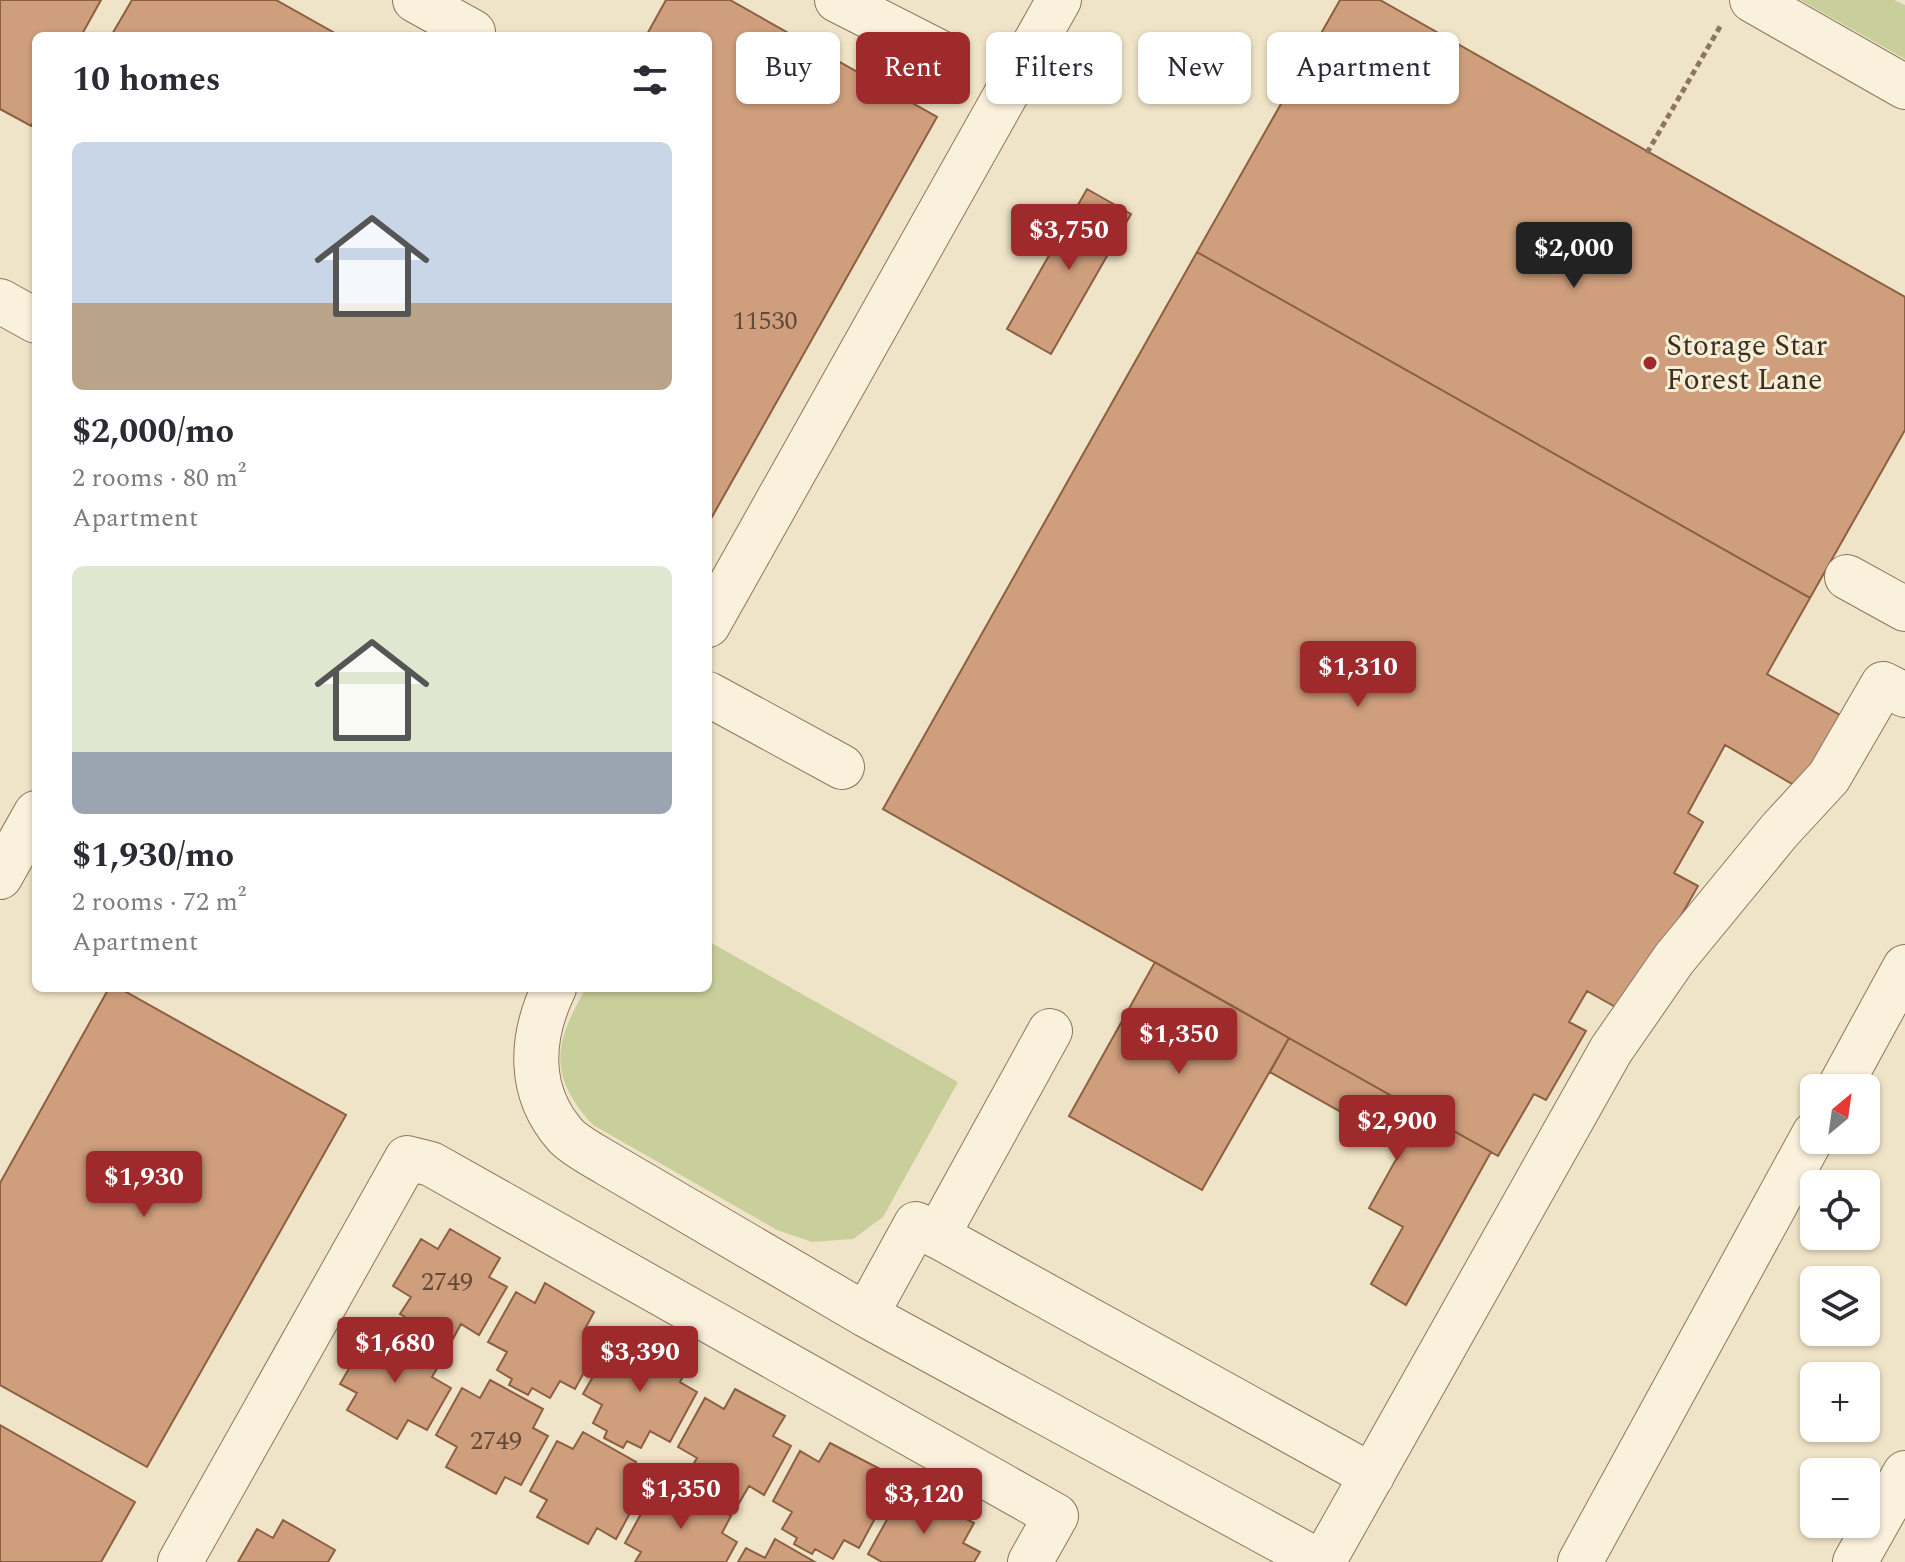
<!DOCTYPE html>
<meta charset="utf-8">
<style>
body{margin:0;font-family:Spectral,serif;background:#f7f7f7;color:#2b2b33;height:100vh;display:flex;flex-direction:column;font-size:30px;white-space:nowrap}
*{box-sizing:border-box;margin:0}
p{font-size:26px;color:#7c7c81}
.icon{flex:none;width:44px;height:44px;fill:none;stroke:currentColor;stroke-width:2;stroke-linecap:round;stroke-linejoin:round}
.map{position:relative;flex:1;overflow:hidden}
.panel{position:absolute;left:32px;top:32px;width:680px;height:960px;display:flex;flex-direction:column;background:#fff;border-radius:12px;box-shadow:0 2px 6px #0004}
.panel>*{flex:none}
.hud{position:absolute;left:736px;top:32px;width:760px;height:72px;display:flex;gap:16px}
.needle{width:52px;rotate:29deg}
.tools{position:absolute;left:1800px;top:1074px;display:grid;gap:16px}
.tools a{display:grid;place-items:center;width:80px;height:80px;border-radius:12px;background:#fff;box-shadow:0 2px 6px #0004;font-size:40px}
.price{position:absolute;translate:-50% -68px;padding:0 18px;border-radius:8px;background:#9e2a2b;color:#fff;font-size:26px;line-height:52px;filter:drop-shadow(0 2px 4px #0008)}
.price::after{content:'';position:absolute;left:50%;top:48px;width:24px;height:18px;margin-left:-12px;background:inherit;clip-path:polygon(0 0,100% 0,50% 100%)}
.price.selected{background:#222;color:#fff}
ul{padding:0;list-style:none}
li{display:grid;align-content:center;gap:16px;height:424px;padding:0 40px}
li span{display:grid;place-items:center;height:248px;border-radius:12px;color:#555}
li>.icon{margin-inline-start:auto}
span .icon{width:144px;height:144px;fill:#fffc;stroke-width:1}
li b{font-size:34px}
h2{display:flex;justify-content:space-between;align-items:center;height:96px;padding:0 40px;font-size:34px}
.tag{padding:0 28px;border-radius:12px;background:#fff;box-shadow:0 2px 6px #0004;font-size:28px;line-height:72px}
.tag.selected{background:#9e2a2b;color:#fff}
.map>svg:first-child{display:block}
.green{fill:#c9cf9b}
.building{fill:#cf9f7d;stroke:#8d5f41;stroke-width:2}
.lines{fill:none;stroke-linecap:round;stroke-linejoin:round}
.minor-casing{stroke:#8d765c;stroke-width:46}
.path{stroke:#8d765c;stroke-width:5;stroke-dasharray:6 4;stroke-linecap:butt}
.minor{stroke:#faf1dc;stroke-width:44}
.poi-dot{fill:#9e2a2b;stroke:#f7eed8;stroke-width:3}
.labels{text-anchor:middle;dominant-baseline:central;stroke-width:6;stroke-linejoin:round;paint-order:stroke}
.number-label{font-size:26px;fill:#624a37}
.poi-label{font-size:30px;fill:#3d2e20;stroke:#f7eed8;text-anchor:start}
</style>
<div class="map">
<svg width="1905" height="1562" viewBox="0 0 1905 1562">
<rect width="100%" height="100%" fill="#f0e4c8"/>
<path class="green" d="M1800 0H1894L1905 5V59Z
M708 941 958 1082 883 1217 853 1239 812 1242 777 1230 593 1125C547 1074 554 1044 586 988H708Z"/>
<path class="building" d="M0 0H101L81 36H36V117L31 126 0 109Z
M132 0H276L340 36H111Z
M666 0H730L937 117 708 524V36H646Z
M1340 0H1380L1905 297V430L1810 598 1197 252Z
M1087 189 1131 214 1051 354 1007 329Z
M1197 252 1810 598 1767 674 1840 715 1799 788 1725 745 1688 813 1703 822 1674 873 1698 886 1626 1013 1587 991 1569 1022 1586 1031 1546 1100 1534 1094 1498 1156 883 809Z
M1155 962 1289 1038 1202 1190 1069 1116Z
M109 988H119L346 1115 147 1467 0 1385V1183Z
M1289 1038 1491 1152 1406 1305 1371 1284 1403 1227 1369 1208 1403 1147 1270 1072Z
M450 1229 500 1258 489 1277 507 1287 479 1335 461 1324 450 1344 400 1314 411 1297 393 1286 421 1239 438 1249Z
M545 1283 594 1312 585 1329 602 1339 575 1389 560 1381 550 1398 532 1388 528 1395 509 1385 512 1379 497 1370 507 1352 488 1342 516 1292 535 1303Z
M391 1331 442 1360 432 1377 451 1388 427 1430 408 1420 397 1439 347 1410 357 1393 340 1384 365 1341 380 1350Z
M641 1336 690 1363 680 1382 697 1392 670 1442 650 1431 641 1448 627 1441 623 1448 604 1438 607 1431 593 1423 602 1405 583 1394 611 1345 630 1356Z
M490 1380 543 1409 533 1428 548 1436 521 1485 505 1477 496 1494 446 1467 457 1447 436 1435 462 1388 480 1398Z
M735 1389 785 1416 773 1436 791 1446 764 1495 749 1486 738 1505 720 1495 717 1501 698 1491 702 1484 687 1475 697 1458 678 1447 705 1398 724 1409Z
M0 1425 135 1502 101 1562H0Z
M583 1432 636 1462 626 1480 643 1489 616 1539 597 1528 588 1544 537 1517 547 1500 530 1491 557 1441 573 1449Z
M830 1443 880 1469 868 1490 885 1500 859 1548 844 1540 833 1559 815 1549 812 1554 794 1544 797 1538 782 1529 792 1512 773 1501 800 1451 819 1462Z
M680 1486 731 1516 722 1533 737 1542 726 1562H635L641 1552 625 1543 652 1494 670 1505Z
M923 1496 974 1523 963 1543 980 1552 974 1562H882L868 1554 895 1505 913 1515Z
M283 1520 335 1550 328 1562H238L257 1529 273 1538Z
M775 1539 815 1562H738L746 1548 765 1558Z"/>
<g class="lines">
<g class="minor-casing">
<path id="minor" d="M415 0 473 32
M837 0 947 56
M1752 0 1905 87
M0 301 36 321
M1847 577 1905 609
M708 625 1059 0
M708 694 842 767
M0 877 36 813
M554 988C530 1038 527 1092 566 1136 577 1147 595 1156 608 1164L866 1315 1320 1562
M1839 1088 1905 967
M937 1236 1050 1031
M866 1315 916 1224 1372 1476
M180 1562 407 1158 431 1164 1056 1516 1030 1562
M1323 1562 1611 1050 1674 959 1780 830 1829 777 1883 684 1905 695
M1580 1562 1814 1134
M1855 1562 1905 1473"/>
</g>
<path class="path" d="M1647 153 1721 25"/>
<use href="#minor" class="minor"/>
</g>
<circle class="poi-dot" cx="1650" cy="363" r="8"/>
<g class="labels">
<g class="number-label">
<text x="765" y="321">11530</text>
<text x="447" y="1282">2749</text>
<text x="496" y="1441">2749</text>
</g>
<g class="poi-label">
<text x="1666" y="346">Storage Star<tspan x="1666" dy="34">Forest Lane</tspan></text>
</g>
</g>
</svg>
<div class="tools">
<a><svg class="needle" viewBox="-14 -14 28 28"><path d="M0-13l5 13h-10z" fill="#e53935"/><path d="M0 13l5-13h-10z" fill="#7c7c81"/></svg></a>
<a><svg class="icon" aria-label="locate" viewBox="0 0 24 24"><circle cx="12" cy="12" r="6"/><path d="M12 2v4M12 18v4M2 12h4M18 12h4"/></svg></a>
<a><svg class="icon" aria-label="layers" viewBox="0 0 24 24"><path d="M12 4l9 5-9 5-9-5zM3 14l9 5 9-5"/></svg></a>
<a>+</a>
<a>−</a>
</div>
<b class="price" style="left:1069px;top:272px">$3,750</b>
<b class="price selected" style="left:1574px;top:290px">$2,000</b>
<b class="price" style="left:1358px;top:709px">$1,310</b>
<b class="price" style="left:1179px;top:1076px">$1,350</b>
<b class="price" style="left:1397px;top:1163px">$2,900</b>
<b class="price" style="left:144px;top:1219px">$1,930</b>
<b class="price" style="left:395px;top:1385px">$1,680</b>
<b class="price" style="left:640px;top:1394px">$3,390</b>
<b class="price" style="left:681px;top:1531px">$1,350</b>
<b class="price" style="left:924px;top:1536px">$3,120</b>
<div class="hud">
<a class="tag">Buy</a>
<a class="tag selected">Rent</a>
<a class="tag">Filters</a>
<a class="tag">New</a>
<a class="tag">Apartment</a>
</div>
<section class="panel">
<h2>10 homes<svg class="icon" aria-label="filters" viewBox="0 0 24 24"><path d="M4 7h16M4 17h16"/><circle cx="9" cy="7" r="2"/><circle cx="15" cy="17" r="2"/></svg></h2>
<ul>
<li><span style="background:linear-gradient(#c9d6e8 65%,#b9a48a 0)"><svg class="icon" aria-label="home" viewBox="0 0 24 24"><path d="M3 11l9-7 9 7M6 9v11h12V9"/></svg></span><div><b>$2,000/mo</b><p>2 rooms · 80 m²</p><p>Apartment</p></div></li>
<li><span style="background:linear-gradient(#dfe7d0 75%,#9aa5b1 0)"><svg class="icon" aria-label="home" viewBox="0 0 24 24"><path d="M3 11l9-7 9 7M6 9v11h12V9"/></svg></span><div><b>$1,930/mo</b><p>2 rooms · 72 m²</p><p>Apartment</p></div></li>
</ul>
</section>
</div>
